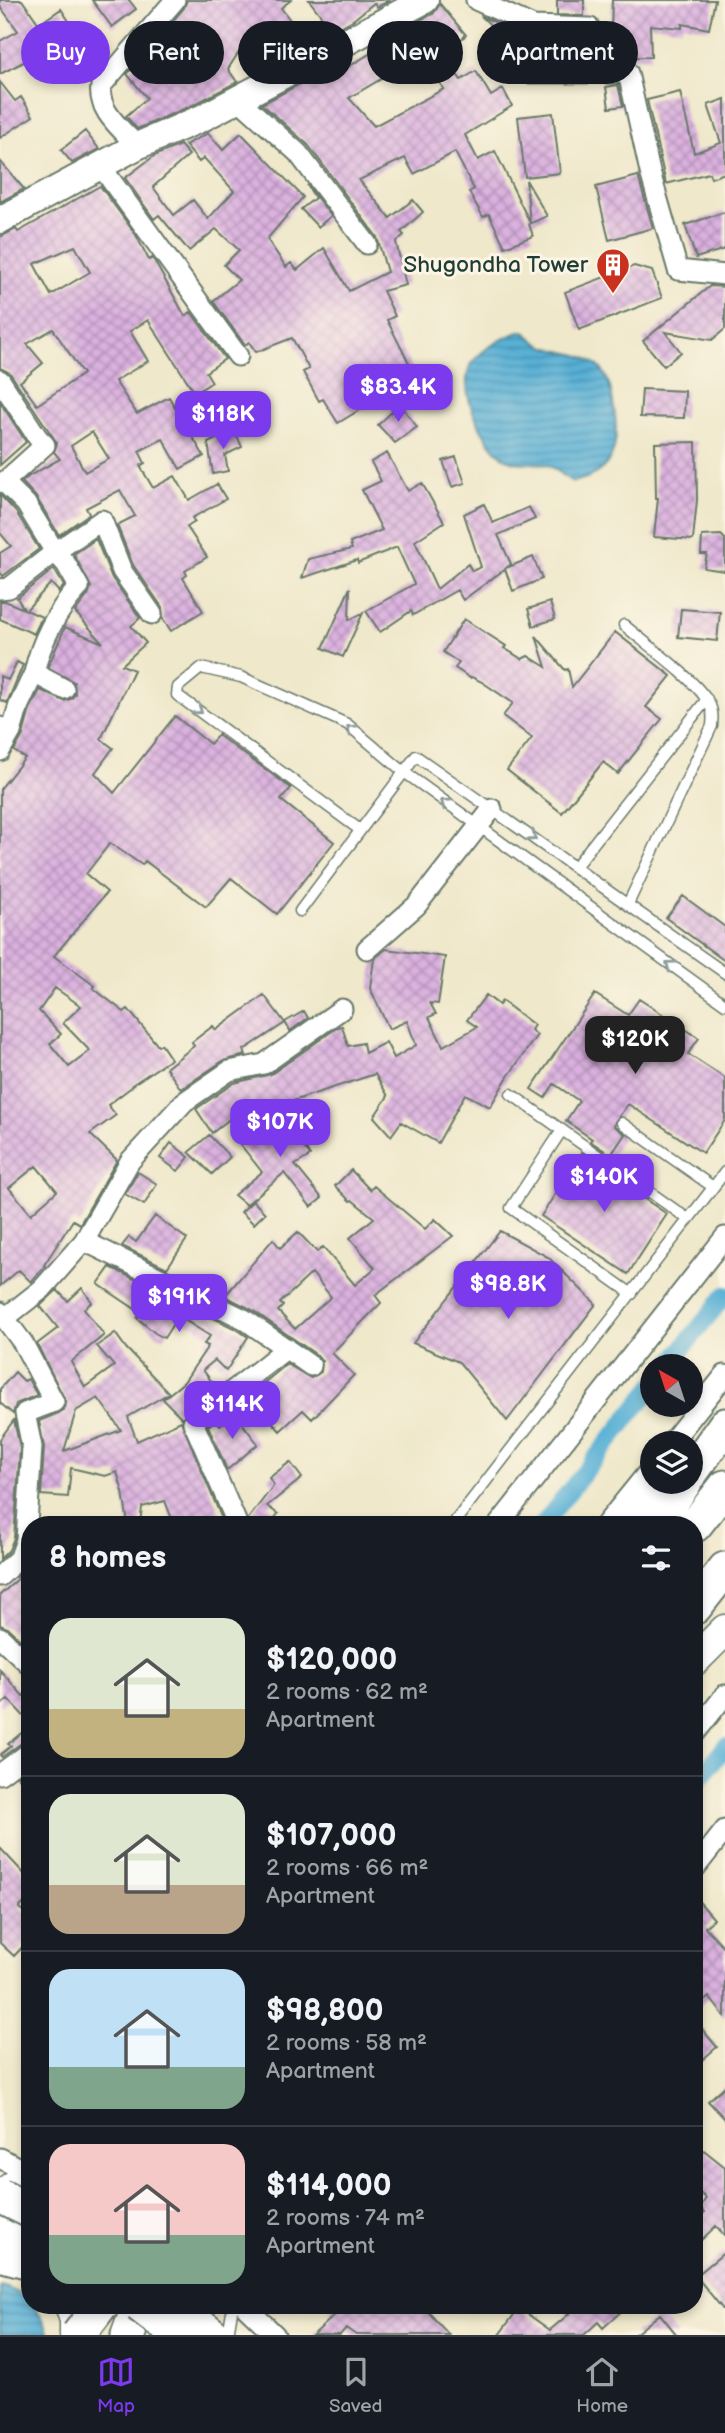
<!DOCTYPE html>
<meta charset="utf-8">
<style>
body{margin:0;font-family:"Balsamiq Sans",sans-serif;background:#242831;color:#f1f3f6;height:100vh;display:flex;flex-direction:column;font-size:26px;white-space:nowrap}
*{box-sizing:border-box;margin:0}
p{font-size:23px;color:#9ea1a6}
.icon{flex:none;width:38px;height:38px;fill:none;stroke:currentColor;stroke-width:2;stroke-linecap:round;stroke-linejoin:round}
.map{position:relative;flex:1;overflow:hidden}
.side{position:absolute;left:21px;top:1516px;width:682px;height:798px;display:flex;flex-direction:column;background:#171b24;border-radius:28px;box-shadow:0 4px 10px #0003}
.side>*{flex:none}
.top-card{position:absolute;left:21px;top:21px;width:684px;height:63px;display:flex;gap:14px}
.needle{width:46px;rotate:321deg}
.controls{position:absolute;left:640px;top:1354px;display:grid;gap:14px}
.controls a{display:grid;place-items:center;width:63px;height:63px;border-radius:50%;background:#171b24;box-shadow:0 4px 10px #0003;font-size:35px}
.price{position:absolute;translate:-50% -60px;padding:0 16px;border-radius:14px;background:#7c3aed;color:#fff;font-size:23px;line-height:46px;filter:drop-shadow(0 2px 4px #0008)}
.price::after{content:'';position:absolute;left:50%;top:42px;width:21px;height:16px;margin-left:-10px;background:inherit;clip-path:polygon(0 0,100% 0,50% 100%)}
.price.selected{background:#222;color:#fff}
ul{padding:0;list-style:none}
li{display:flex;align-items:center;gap:21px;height:175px;padding:0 28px}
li+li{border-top:2px solid #363941}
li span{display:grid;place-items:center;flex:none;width:196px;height:140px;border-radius:21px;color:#555}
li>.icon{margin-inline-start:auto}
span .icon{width:84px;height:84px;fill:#fffc;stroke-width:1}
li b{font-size:30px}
h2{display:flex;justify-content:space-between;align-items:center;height:84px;padding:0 28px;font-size:30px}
.chip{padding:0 24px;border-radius:32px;background:#171b24;box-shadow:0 4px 10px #0003;font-size:24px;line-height:63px}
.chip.selected{background:#7c3aed;color:#fff}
.menu{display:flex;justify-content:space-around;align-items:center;height:98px;border-top:2px solid #363941;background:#171b24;font-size:19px;color:#9ea1a6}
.menu a{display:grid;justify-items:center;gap:4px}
.menu .selected{color:#7c3aed}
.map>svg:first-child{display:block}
.water{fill:url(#water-rules);stroke:#3c7684;stroke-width:2}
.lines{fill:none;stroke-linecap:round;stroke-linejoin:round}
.canal{stroke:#58b0d5;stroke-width:18}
.building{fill:url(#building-cross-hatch);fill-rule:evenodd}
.lane-casing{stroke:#687969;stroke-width:13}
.street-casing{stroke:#687969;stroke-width:23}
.secondary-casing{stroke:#687969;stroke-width:30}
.primary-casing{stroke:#687969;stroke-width:33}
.highway-casing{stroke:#687969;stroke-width:37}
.lane{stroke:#fff;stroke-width:10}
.street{stroke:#fff;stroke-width:19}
.secondary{stroke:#fff;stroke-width:26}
.primary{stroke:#fff;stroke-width:30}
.highway{stroke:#fff;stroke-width:33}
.highway-bridge-casing{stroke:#687969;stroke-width:37;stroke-linecap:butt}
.highway-bridge{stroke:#fff;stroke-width:33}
.oneway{stroke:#8f9e9a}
.labels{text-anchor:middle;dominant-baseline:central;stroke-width:6;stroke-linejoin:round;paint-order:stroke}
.poi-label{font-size:23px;fill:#1f3d34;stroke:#fcf5e5;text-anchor:end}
</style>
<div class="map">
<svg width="725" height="2335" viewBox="0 0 725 2335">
<defs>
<pattern id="water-rules" width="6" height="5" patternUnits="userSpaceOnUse" patternTransform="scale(1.75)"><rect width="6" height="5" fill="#58b0d5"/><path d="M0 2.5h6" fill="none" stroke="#4890ae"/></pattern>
<pattern id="building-cross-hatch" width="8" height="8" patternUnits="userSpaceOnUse" patternTransform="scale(1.75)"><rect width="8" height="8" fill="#dbb1df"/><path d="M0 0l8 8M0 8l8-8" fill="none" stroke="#b191b6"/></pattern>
</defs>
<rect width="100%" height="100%" fill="#fcf5e5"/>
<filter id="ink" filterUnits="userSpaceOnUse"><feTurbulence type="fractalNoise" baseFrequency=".0143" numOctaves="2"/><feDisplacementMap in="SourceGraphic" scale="14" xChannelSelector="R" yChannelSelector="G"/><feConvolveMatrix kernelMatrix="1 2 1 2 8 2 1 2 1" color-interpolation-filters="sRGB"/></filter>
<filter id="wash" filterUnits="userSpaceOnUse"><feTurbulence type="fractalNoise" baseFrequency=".00686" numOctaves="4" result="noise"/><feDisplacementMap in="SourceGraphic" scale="28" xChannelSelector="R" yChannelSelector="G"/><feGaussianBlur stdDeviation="1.57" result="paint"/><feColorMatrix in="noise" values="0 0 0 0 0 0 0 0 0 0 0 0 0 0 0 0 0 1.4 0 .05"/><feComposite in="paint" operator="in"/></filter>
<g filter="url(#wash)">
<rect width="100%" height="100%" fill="#efe8cb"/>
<path class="water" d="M522 331C531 335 535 343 544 346 563 354 584 352 599 367 609 377 611 390 613 402 620 441 618 473 573 482 564 478 557 468 547 465 534 461 516 466 505 458 484 443 458 393 470 367 478 350 505 337 522 331Z
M0 2286C23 2290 43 2313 49 2335H0Z"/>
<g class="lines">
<path class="canal" d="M668 1367 725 1295
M543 1524 653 1386
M695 1785 725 1747"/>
</g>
<g id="blocks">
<path class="building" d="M0 0H22L39 24 61 9 80 38 61 51 57 45 0 74V41L18 31 0 6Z
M92 0H129L136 9 112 27Z
M187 0H291L281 8 308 44 269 65 252 41 239 52 228 69 237 82 195 104 137 129 126 116 147 98 127 74 184 8Z
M309 0H391L377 7 374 3 353 20 333 31Z
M557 0H584V16L557 15Z
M612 0H715L709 29 682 24V28L650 25 651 57 594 58V39L602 31H611Z
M440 4 466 35 443 55 461 80 476 71 491 96 503 89 512 106 465 135 478 160 495 151 530 223 526 180 547 216 529 224 533 236 505 247 489 214 483 217 469 192 474 189 455 152 414 174 405 158 359 180 390 218 413 200 423 212 401 232 404 235 396 242 406 285 383 291 395 316 387 320 414 373 388 388 391 391 338 423 323 399 319 401 303 372 309 369 292 338 256 352 249 342 245 345 213 301 239 280 224 265 239 250 216 229 189 251 159 215 154 219 125 178 154 156 180 145 189 155 153 187 174 215 193 200 208 219 234 191 204 158 199 162 185 145 208 133 223 150 241 133 303 197 267 239 286 267 291 263 297 270 324 248 349 291 387 272 377 237 308 145 262 104 345 60 348 67 394 39 397 44 424 24 420 20 433 14ZM420 56 444 89 374 126 349 98Z
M481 16 517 32 520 35 518 51Z
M0 82 15 101 21 97 33 116 0 138Z
M618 85 623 106 609 108 606 87Z
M680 92 694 153 721 143 708 105 725 99V173L711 178 709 173 666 184 647 100Z
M553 113 560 173 525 177 518 117Z
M85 131 99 149 72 163 61 150Z
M0 161 24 189 0 202Z
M638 176 653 228 609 240 596 187Z
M307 185 331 216 318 227 301 209 315 198Z
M100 186 136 235 149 260 152 258 155 262 185 316 191 312 225 359 206 372 212 382 195 393 148 320 130 331 148 361 115 381 137 414 169 397 204 456 180 469 163 439 139 451 145 463 140 466 153 488 175 476 189 500 217 484 226 499 192 518 195 522 187 527 207 557 185 571 187 575 183 578 203 611 171 631 163 619 162 607 133 565 117 525 135 516 120 490 86 508 89 514 59 535 36 497 22 482 29 476 60 459 54 452 57 443 10 373 0 368V237L16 229 18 232ZM75 246 90 272 51 295 34 264ZM53 329 83 374 37 405 20 382 43 363 27 344ZM92 432 109 459 85 472 71 446Z
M725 212V249L696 258 685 225Z
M634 266 652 271 662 298 579 330 565 292Z
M710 286 725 287V329L712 340 665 332 681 352 664 366 643 341Z
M642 389 685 391 684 418 640 417Z
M0 402 26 442 0 465Z
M400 404 417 427 395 443 378 425Z
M234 430 242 447 225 455 228 471 213 474 208 443Z
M696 442 697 500 693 540 654 537 658 498H656L655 443Z
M387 453 408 491 422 483 444 522 415 541 437 589 468 564 472 571 481 567 464 514 484 504 493 523 529 507 535 519 498 535 511 564 506 568 533 557 542 579 513 591 505 569 463 600 457 590 413 615 411 611 380 632 366 611 414 584 397 547 358 563 357 560 302 578 308 559 352 549 350 543 382 530 362 490 381 481 371 462Z
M456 457 465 483 452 487 443 461Z
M0 495 16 512 39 549 3 576 0 572V553L11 546 0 533Z
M721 535 725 539V571L704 568 707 554H701L702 536Z
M96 539 112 578 140 618 131 626 146 643 122 665 134 670 101 739 113 748 95 773 114 793 175 716 210 744 218 735 291 788 281 800 334 842 277 914 231 878 206 907 145 861 142 865 110 843 86 874 107 892 54 956 95 986 93 988 124 1012 128 1009 158 1046 161 1044 171 1059 132 1085 133 1086 108 1105 116 1115 90 1134 117 1160 80 1224 73 1220 44 1265 45 1266 31 1282 19 1270 0 1286V789L25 758 14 751 23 735 30 709 40 690 64 701 71 699 75 694 74 682 48 667 65 627 103 643 75 612 88 595 91 587 74 554ZM55 988 81 1006 63 1023 90 1051 69 1067 50 1044 61 1034 39 1011ZM36 1166 57 1191 31 1214 9 1188Z
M54 569 64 586 59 592 51 583 26 610 42 617 34 634 0 619V601H5L24 609 17 598Z
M350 588 349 620 363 613 343 657 323 648Z
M550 602 555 619 533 626 528 609Z
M681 609 720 612 717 641 678 637Z
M464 619 506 646 504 648 522 659 528 656 546 667 536 636 565 670 568 669 572 687 615 632 671 676 646 707 662 719 618 774 603 762 562 813 507 770 532 738 503 716 513 703 482 682 472 677 470 678 455 668 459 663 443 652Z
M17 662 23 665 7 703 0 700V676L8 680Z
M683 896 725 927V961L666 918Z
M386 949 445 957 438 1004 430 1003 436 1014 429 1017 443 1046 477 1027 467 1020 486 995 499 1005 502 1001 534 1025 531 1030 537 1035 507 1078 490 1107 465 1094 438 1143 401 1122 391 1136 374 1117 388 1096 375 1074 259 1112 253 1100 212 1133 196 1109 234 1083 271 1074 338 1027 342 1026 348 1046 363 1043 365 1053 386 1042 394 1058 416 1045 407 1021 389 1029 370 988 374 959Z
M595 994 628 1015 639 999 699 1038 688 1054 725 1078V1120L703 1153 628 1104 615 1122 614 1126 625 1134 611 1155 590 1141 592 1139 566 1121 579 1101 554 1084 545 1098 531 1089Z
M264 995 285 1023 244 1050 246 1055 223 1061 181 1089 166 1068 194 1046 192 1042 213 1026 216 1030Z
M304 1011 308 1018 290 1031 285 1022Z
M275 1118 282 1133 308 1118 320 1139 305 1148 310 1156 295 1165 322 1198 311 1207 284 1173 246 1205 234 1195 262 1172 240 1144Z
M209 1135 230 1157 212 1174 189 1152Z
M171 1143 189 1157 178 1171 160 1158Z
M582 1153 603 1168 601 1170 667 1214 628 1274 541 1216Z
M351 1170 370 1190 374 1186 425 1229 435 1219 453 1236 375 1295 381 1303 332 1353 354 1375 312 1419 303 1410 280 1431 249 1395 287 1364 311 1378 321 1372 322 1361 318 1356 251 1309 225 1296 273 1239 280 1248 298 1232 317 1252 323 1247 355 1285 375 1268 350 1238 374 1218 352 1200 350 1201 335 1186ZM312 1273 331 1297 295 1329 278 1311 283 1306 280 1303Z
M138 1172 157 1184 144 1205 125 1194Z
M253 1201 265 1213 254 1224 241 1212Z
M155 1216 187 1239 167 1268 122 1246 129 1237 136 1242Z
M500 1231 548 1257 596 1304 507 1421 459 1362 413 1343Z
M110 1267 238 1330 248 1337 226 1371 215 1360 203 1370 215 1386 182 1418 163 1399 184 1382 208 1346 204 1344 210 1336 178 1316 164 1338 155 1333 137 1318 141 1313 98 1284Z
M82 1288 92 1302 84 1309 104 1335 71 1362 85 1387 114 1366 97 1346 115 1333 126 1348 169 1393 128 1417 137 1441 181 1421 222 1519 221 1524H174L165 1501 142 1507 140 1524H128L123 1492 117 1472 105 1476 71 1468 68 1497 41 1495 44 1447 39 1421 59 1413 64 1409 66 1402 37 1344 58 1328 40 1306 57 1290 68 1301ZM98 1398 121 1430 64 1451 76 1411Z
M15 1372 24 1381 28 1379 37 1395 16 1404 13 1414 0 1403V1389Z
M231 1417 234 1422 238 1418 258 1444 227 1470 208 1426 216 1420 220 1425Z
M14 1420 20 1448 14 1538 9 1550 0 1559V1439Z
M290 1462 302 1478 267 1506 278 1514 270 1524H248V1519L274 1485 269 1478Z
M30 1564V1645L28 1647 8 1628 0 1625V1595L19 1578 16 1577Z
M0 1670 23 1696 30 1691V1723L8 1699 0 1706Z
M30 1726V1740L23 1742 2 1757 0 1755 11 1746 8 1744Z
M30 1767V1790L17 1776Z
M0 1848 30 1880V1898L19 1908 30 1917V1939L14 1956 0 1943Z
M695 1897 714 1919 705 1927 725 1948V2017L709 1997 695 2009Z
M695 2021 717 2047 695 2066Z
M725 2086V2119L708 2101Z
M695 2143 725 2167V2236L716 2226 695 2246V2221L705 2212 700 2208 706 2198 695 2189Z
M725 2252V2312L696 2276Z
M337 2305H422L449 2335H356L346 2328 340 2335H313L334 2316 329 2311Z
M560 2305H628L603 2328 598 2322 584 2335H499L519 2308 550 2330 569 2314Z
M660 2314 677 2335H634Z"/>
</g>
</g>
<g filter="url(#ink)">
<use href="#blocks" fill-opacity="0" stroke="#687969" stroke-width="2"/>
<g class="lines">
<g class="lane-casing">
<path id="lane" d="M624 625C646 644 692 677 707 700 713 709 713 716 712 726L628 904
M360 830 177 695 178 687 201 668 241 677 347 724 404 772 725 1004
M575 867 707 699
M300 911 416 756 725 973
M511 1094 688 1219
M622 1123 713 1187
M562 1130 511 1208 632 1294
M453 1524 725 1172
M228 2335 233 2305"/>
</g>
<g class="street-casing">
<path id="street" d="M476 0 533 26 528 73H628L650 172 678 270 725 275
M533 26 590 28
M238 99 298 153 367 244
M137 146C122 129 97 111 101 86L175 0
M100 165 238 356
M0 380 38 438 45 445 4 482 26 504 55 552 66 564 79 587C57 611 41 641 34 673
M0 589 9 588 55 552 102 520 122 571 152 614
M0 727 11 732 19 705 34 673 64 689
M0 751 11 732
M367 949 417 905 492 809
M84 1241 244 1319 311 1366
M0 1312 23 1343 54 1402 25 1413 32 1447 26 1540 20 1557 0 1576
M5 1318 42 1289 84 1241 130 1161 184 1102 229 1071 264 1064 342 1009
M670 1444 725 1375
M233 1524 236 1521 193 1422 287 1348
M499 1524 725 1237
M606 1524 653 1466
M0 1637 30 1665
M695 1733 725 1695
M0 1774 30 1752
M695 1868 725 1830
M0 2158 30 2174
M244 2305 275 2335"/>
</g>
<g class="secondary-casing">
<path id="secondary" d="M0 220 137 146 202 118 425 0"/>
</g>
<g class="primary-casing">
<path id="primary" d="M633 1524 666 1482
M695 1660 725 1630
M0 2196 30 2174
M70 2305 75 2320V2335"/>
</g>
<g class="highway-casing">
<path id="highway" d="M691 1473 725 1425
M656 1524 685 1482
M695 1525 725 1487
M695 1607 725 1569
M0 2220 30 2235
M0 2254 30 2262
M128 2335 139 2305"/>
</g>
<use href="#lane" class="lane"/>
<use href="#street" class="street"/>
<use href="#secondary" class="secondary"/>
<use href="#primary" class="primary"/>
<use href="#highway" class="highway"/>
<g class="highway-bridge-casing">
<path id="highway-bridge" d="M0 2196 30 2211
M139 2305 178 2335
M175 2305 213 2335
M78 2335 101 2305"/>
</g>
<use href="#highway-bridge" class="highway-bridge"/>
</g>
<defs><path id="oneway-chevron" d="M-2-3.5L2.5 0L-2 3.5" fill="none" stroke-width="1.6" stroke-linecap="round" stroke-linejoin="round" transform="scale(1.75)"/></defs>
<g class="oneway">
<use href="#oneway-chevron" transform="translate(198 710) rotate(35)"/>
<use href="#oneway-chevron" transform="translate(351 729) rotate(-144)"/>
<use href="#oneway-chevron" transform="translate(445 803) rotate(-144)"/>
<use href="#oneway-chevron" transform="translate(532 837) rotate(35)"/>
<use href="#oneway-chevron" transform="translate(670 965) rotate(-144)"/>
</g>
</g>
<defs>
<g id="building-pin" transform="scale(1.75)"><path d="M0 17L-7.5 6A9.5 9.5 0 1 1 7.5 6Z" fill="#c8321e" stroke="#fcf5e5"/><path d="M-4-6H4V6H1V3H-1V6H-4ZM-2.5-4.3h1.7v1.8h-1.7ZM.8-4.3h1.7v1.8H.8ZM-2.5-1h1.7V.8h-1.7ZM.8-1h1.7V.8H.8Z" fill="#fff"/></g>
</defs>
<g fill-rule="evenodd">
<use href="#building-pin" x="613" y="265"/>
</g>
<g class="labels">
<g class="poi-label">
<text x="588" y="265">Shugondha Tower</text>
</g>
</g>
</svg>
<div class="controls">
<a><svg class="needle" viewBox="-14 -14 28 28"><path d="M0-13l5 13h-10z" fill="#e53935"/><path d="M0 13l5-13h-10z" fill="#9ea1a6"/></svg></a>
<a><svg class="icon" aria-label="layers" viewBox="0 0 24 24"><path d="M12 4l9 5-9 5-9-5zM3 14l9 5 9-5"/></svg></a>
</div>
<b class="price" style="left:398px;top:424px">$83.4K</b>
<b class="price" style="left:223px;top:451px">$118K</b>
<b class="price selected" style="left:635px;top:1076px">$120K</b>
<b class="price" style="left:280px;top:1159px">$107K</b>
<b class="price" style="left:604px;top:1214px">$140K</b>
<b class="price" style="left:508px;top:1321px">$98.8K</b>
<b class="price" style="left:179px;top:1334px">$191K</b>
<b class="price" style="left:232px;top:1441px">$114K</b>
<div class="top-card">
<a class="chip selected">Buy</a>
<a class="chip">Rent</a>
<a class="chip">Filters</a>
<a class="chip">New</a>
<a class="chip">Apartment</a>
</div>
<section class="side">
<h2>8 homes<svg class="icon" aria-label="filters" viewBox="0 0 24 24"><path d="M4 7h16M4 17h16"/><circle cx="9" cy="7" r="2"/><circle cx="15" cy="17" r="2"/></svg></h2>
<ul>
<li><span style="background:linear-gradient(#dfe7d0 65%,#c2b280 0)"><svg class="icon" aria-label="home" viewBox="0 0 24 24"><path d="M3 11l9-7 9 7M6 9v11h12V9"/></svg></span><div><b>$120,000</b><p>2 rooms · 62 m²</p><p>Apartment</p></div></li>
<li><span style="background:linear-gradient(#dfe7d0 65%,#b9a48a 0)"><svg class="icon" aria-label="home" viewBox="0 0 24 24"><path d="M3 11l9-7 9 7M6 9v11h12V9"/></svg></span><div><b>$107,000</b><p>2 rooms · 66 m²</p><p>Apartment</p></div></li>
<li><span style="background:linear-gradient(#bfe0f5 70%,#7fa58c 0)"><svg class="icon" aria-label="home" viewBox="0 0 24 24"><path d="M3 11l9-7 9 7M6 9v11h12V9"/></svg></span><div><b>$98,800</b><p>2 rooms · 58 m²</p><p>Apartment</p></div></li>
<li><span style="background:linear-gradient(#f6c9c9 65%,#7fa58c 0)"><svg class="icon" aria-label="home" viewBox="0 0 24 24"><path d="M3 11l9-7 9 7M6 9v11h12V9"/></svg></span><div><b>$114,000</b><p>2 rooms · 74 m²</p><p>Apartment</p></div></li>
</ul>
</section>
</div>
<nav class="menu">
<a class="selected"><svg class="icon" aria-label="map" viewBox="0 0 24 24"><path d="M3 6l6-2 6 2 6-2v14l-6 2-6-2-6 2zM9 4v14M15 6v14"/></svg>Map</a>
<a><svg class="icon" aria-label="saved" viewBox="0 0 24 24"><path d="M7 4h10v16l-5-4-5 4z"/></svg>Saved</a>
<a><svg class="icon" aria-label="home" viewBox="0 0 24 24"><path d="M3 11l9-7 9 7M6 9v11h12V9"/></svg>Home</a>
</nav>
